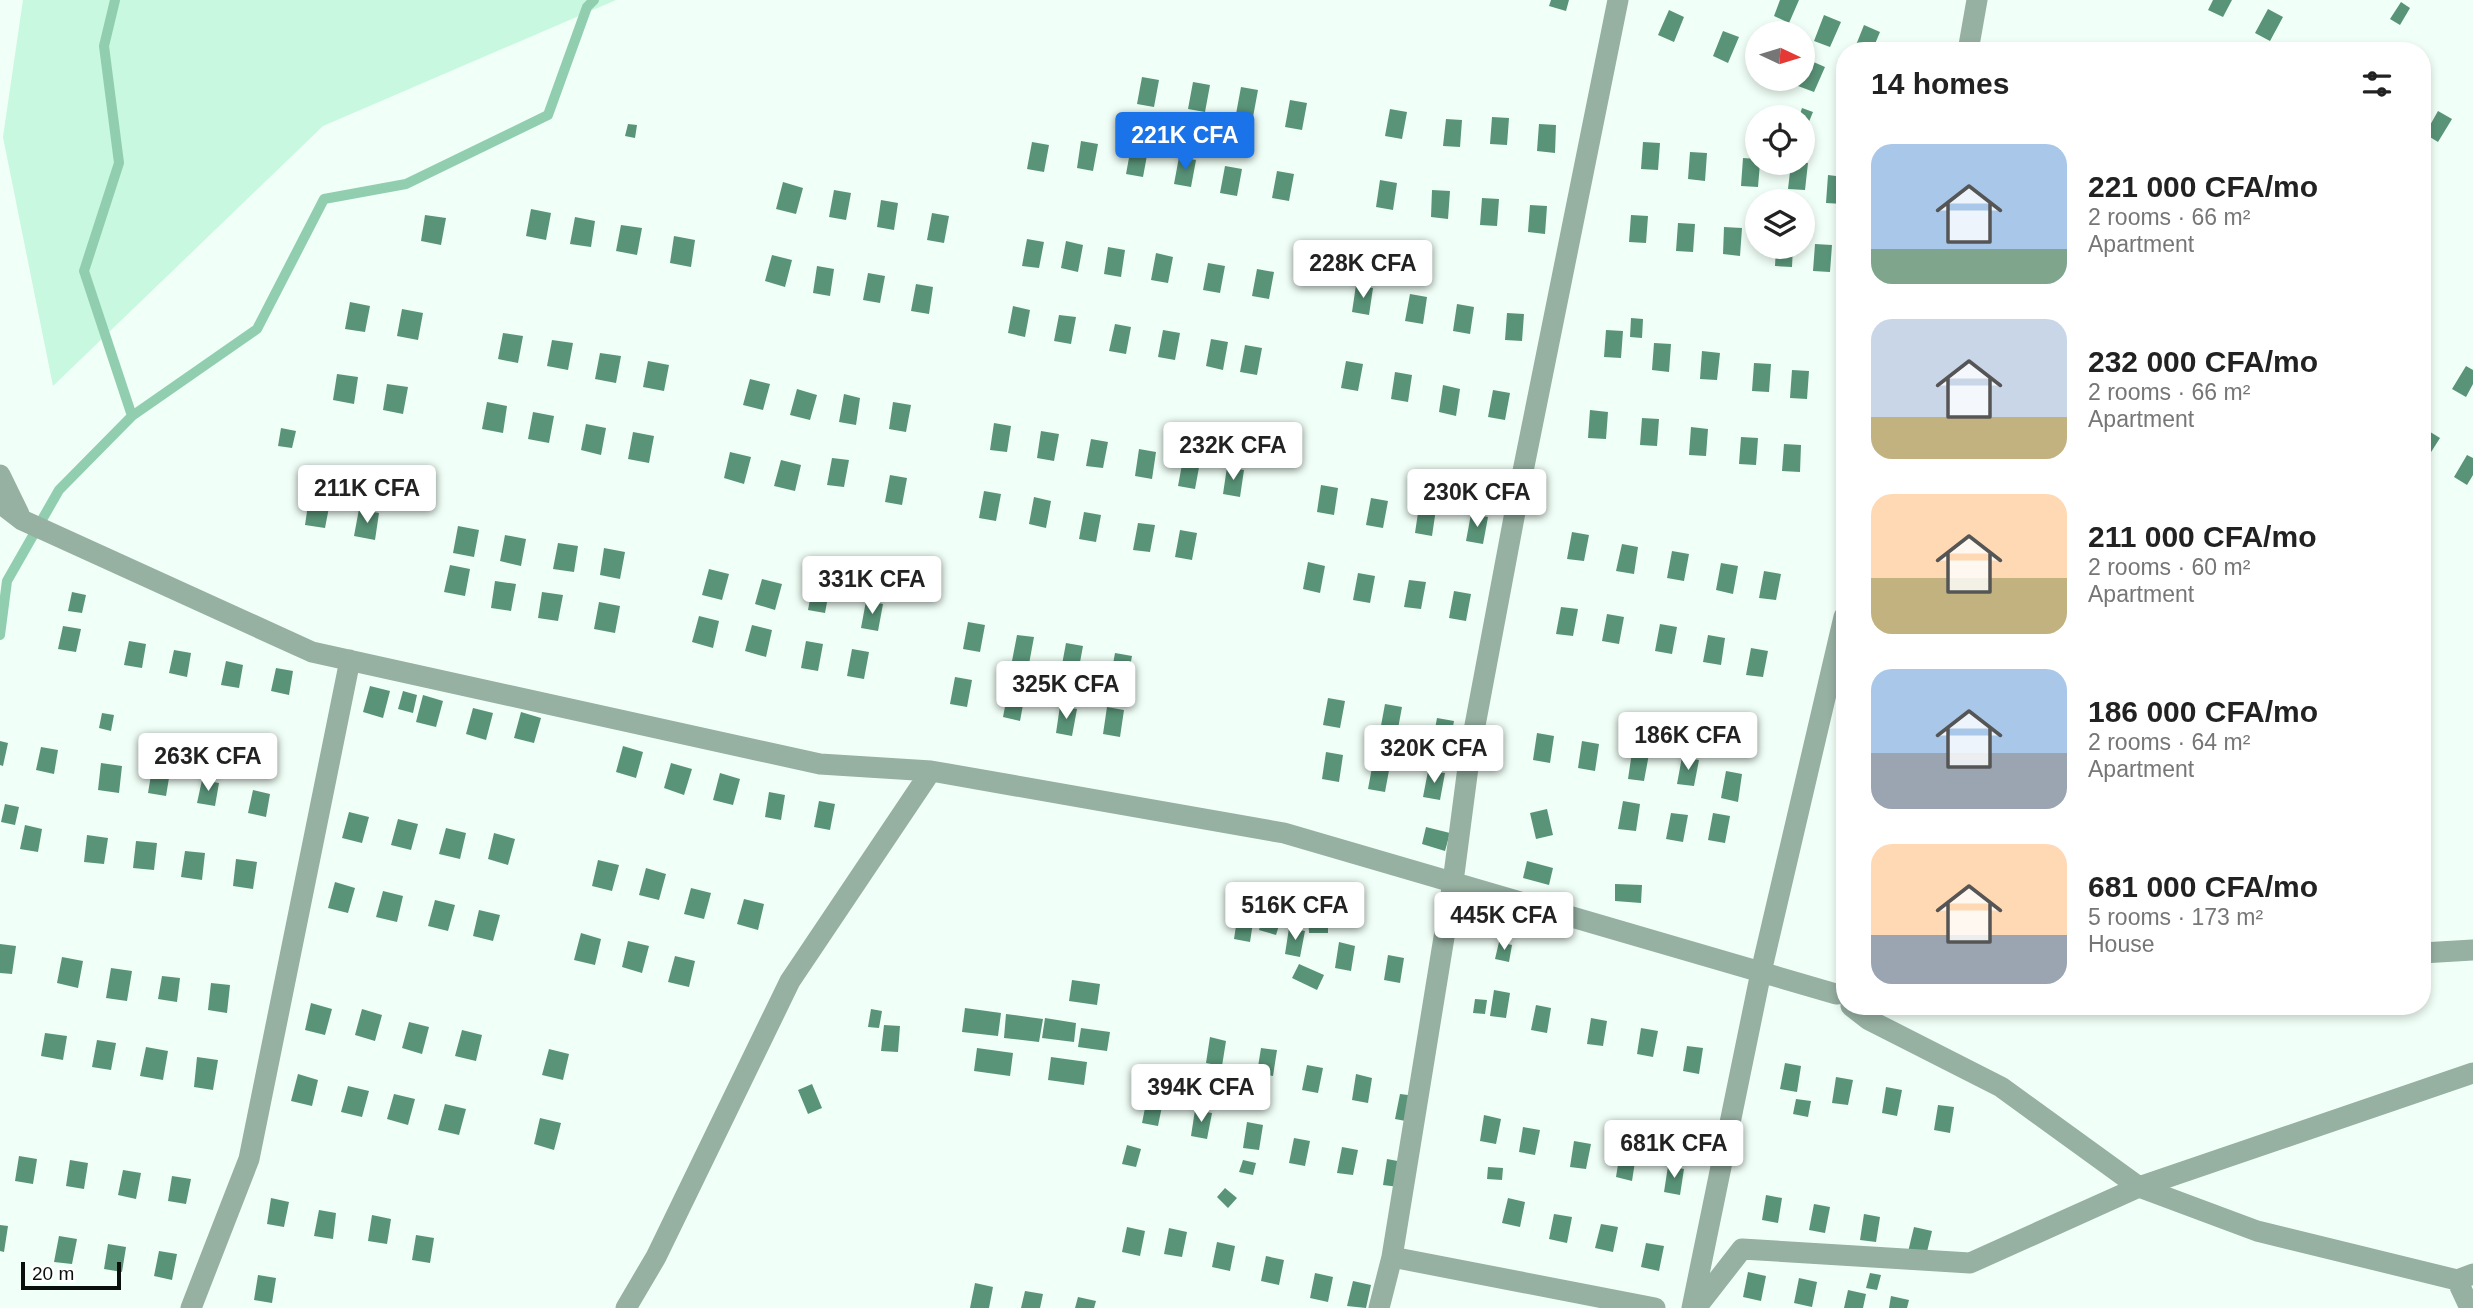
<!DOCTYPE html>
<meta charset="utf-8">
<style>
body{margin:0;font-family:Arial,sans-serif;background:#f2f2f2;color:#222;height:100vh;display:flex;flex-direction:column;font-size:26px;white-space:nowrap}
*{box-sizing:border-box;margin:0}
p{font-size:23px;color:#767676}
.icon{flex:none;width:38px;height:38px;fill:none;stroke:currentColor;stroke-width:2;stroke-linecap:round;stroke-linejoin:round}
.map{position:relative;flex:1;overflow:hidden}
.sheet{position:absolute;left:1836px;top:42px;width:595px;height:973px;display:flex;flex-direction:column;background:#fff;border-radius:28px;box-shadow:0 4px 10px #0003}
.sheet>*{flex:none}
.needle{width:46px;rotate:94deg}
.buttons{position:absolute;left:1745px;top:21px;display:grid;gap:14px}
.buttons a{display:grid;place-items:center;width:70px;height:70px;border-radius:50%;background:#fff;box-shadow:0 4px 10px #0003;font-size:35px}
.scale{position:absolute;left:21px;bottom:18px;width:100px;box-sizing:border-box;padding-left:7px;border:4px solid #090f0c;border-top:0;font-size:19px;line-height:24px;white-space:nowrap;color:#090f0c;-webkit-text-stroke:5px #fff;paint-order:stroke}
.price{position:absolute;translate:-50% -60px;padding:0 16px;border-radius:7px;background:#fff;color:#222;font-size:23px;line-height:46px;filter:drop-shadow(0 2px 4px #0008)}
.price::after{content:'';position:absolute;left:50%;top:42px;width:21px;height:16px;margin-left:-10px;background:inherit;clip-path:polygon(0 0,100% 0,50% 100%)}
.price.active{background:#1a73e8;color:#fff}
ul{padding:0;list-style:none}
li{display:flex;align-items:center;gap:21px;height:175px;padding:0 35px}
li span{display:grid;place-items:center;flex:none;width:196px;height:140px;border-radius:21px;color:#555}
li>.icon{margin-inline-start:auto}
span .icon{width:84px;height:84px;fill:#fffc;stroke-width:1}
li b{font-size:30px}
h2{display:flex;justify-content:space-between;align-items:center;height:84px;padding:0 35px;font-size:30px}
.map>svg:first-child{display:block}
.green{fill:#c8f8df}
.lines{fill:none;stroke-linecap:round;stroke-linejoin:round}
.stream{stroke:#91ceb0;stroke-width:10}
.building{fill:#599478}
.street{stroke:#96b0a2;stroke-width:21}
</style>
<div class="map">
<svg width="2473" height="1308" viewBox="0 0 2473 1308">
<rect width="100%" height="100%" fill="#f0fff7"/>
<path class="green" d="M23 0H616L323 126 53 386 3 137Z"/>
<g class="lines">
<path class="stream" d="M115 0 104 46 119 163 84 271 132 416
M0 635 7 581 59 490 132 416 257 329 324 199 406 184 548 115 587 7 594 0"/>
</g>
<path class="building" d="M1551 0H1569L1566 11 1549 6Z
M1780 0H1799L1789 23 1774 16Z
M2213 0H2232L2223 17 2208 10Z
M2401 2 2410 8 2400 25 2390 19Z
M2268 9 2283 17 2270 41 2255 33Z
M1669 10 1684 17 1674 42 1658 35Z
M1824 15 1841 22 1830 47 1814 41Z
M1864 25 1880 32 1872 51H1856L1854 50Z
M1723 31 1739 37 1728 63 1713 56Z
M1809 60 1825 67 1814 92 1798 86Z
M1142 77 1159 80 1154 107 1137 104Z
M1193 82 1210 85 1205 112 1188 109Z
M1241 87 1258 90 1253 117 1236 114Z
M1290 100 1307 103 1302 130 1285 127Z
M1802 108 1813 112 1806 129 1802 127V117H1799Z
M1390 109 1407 112 1402 139 1385 136Z
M2438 111 2452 119 2438 142 2425 134Z
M1492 117 1509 118 1507 145 1490 144Z
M1446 119 1462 120 1460 147 1443 146Z
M628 124 637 125 635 138 625 136Z
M1539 124 1556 125 1555 153 1537 151Z
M1081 141 1098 144 1093 171 1077 168Z
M1032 142 1049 145 1044 172 1027 169Z
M1643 142 1660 143 1658 170 1641 169Z
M1131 147 1148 150 1143 177 1126 174Z
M1690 152 1707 153 1705 181 1688 179Z
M1179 157 1196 160 1191 187 1174 184Z
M1743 158 1757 159V163H1760L1758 187 1741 186Z
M1791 163H1808L1805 190 1788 189Z
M1225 166 1242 169 1237 196 1220 193Z
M1277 171 1294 174 1289 201 1272 198Z
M1828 175 1844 177 1843 204 1826 203Z
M1380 180 1397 183 1393 210 1376 207Z
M783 182 803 188 796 214 776 209Z
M834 190 851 193 846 220 829 217Z
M1432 190 1450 191 1448 219 1431 217Z
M1482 198 1499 199 1497 226 1480 225Z
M881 200 898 203 894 230 877 227Z
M1530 205 1547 206 1545 234 1528 232Z
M531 209 551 213 546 240 526 236Z
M932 213 949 216 944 243 927 240Z
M425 215 446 218 441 245 421 241Z
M1631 215 1648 216 1646 243 1629 242Z
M575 217 595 221 591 247 570 244Z
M1678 223 1695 224 1693 252 1676 251Z
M621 225 642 228 637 255 616 251Z
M1724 227 1742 228 1740 256 1723 254Z
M674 236 695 240 691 267 670 263Z
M1027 239 1044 242 1039 268 1022 266Z
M1066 241 1083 245 1078 272 1061 268Z
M1815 244 1832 245 1830 272 1813 271Z
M1108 247 1125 250 1121 277 1104 274Z
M1776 247H1793L1792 267 1775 266Z
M1156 253 1173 257 1168 283 1151 280Z
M772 255 792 260 785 287 765 281Z
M1208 263 1225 266 1220 293 1203 290Z
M817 266 834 269 830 296 813 293Z
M1257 269 1274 272 1269 299 1252 296Z
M868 273 885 276 880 303 863 300Z
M916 284 933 287 929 314 911 311Z
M1356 285 1373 288 1369 315 1352 312Z
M1410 294 1427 297 1423 324 1405 321Z
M350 302 370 306 365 332 345 329Z
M1457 304 1474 307 1470 334 1453 331Z
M1013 306 1030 310 1025 337 1008 333Z
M402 309 423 313 418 340 397 336Z
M1507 313 1524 314 1522 341 1505 340Z
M1059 315 1076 317 1071 344 1054 341Z
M1631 318 1643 319 1642 338 1630 337Z
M1115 324 1131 327 1126 354 1109 351Z
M1163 330 1180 333 1175 360 1158 357Z
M1606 330 1623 331 1621 358 1604 357Z
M503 333 523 336 518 363 498 359Z
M1211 339 1228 342 1223 370 1206 366Z
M552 340 573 343 568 370 547 366Z
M1654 343 1671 344 1669 372 1652 370Z
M1245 345 1262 348 1257 375 1240 372Z
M1702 351 1720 353 1717 380 1700 379Z
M600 353 621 356 616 383 595 379Z
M648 361 669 365 664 391 643 387Z
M1346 361 1363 364 1358 391 1341 388Z
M1754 363 1771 364 1769 392 1752 391Z
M2466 366 2473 370V384L2466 397 2452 389Z
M1792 370 1809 371 1807 399 1790 398Z
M1395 372 1412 375 1408 402 1391 399Z
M337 374 358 377 354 404 333 400Z
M750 379 770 384 763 410 743 405Z
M387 384 408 387 403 414 383 410Z
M1443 385 1460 389 1456 416 1439 412Z
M797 389 817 395 810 420 790 415Z
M1493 390 1510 393 1505 420 1488 417Z
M844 394 860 398 856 425 839 422Z
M487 402 507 406 503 433 482 429Z
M893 402 911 405 906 432 889 429Z
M1590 410 1608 412 1606 439 1588 438Z
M533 412 554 416 549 443 528 439Z
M1642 418 1659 419 1657 446 1640 445Z
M994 423 1011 426 1007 452 990 450Z
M586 424 606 428 601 455 581 450Z
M1691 427 1708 429 1706 456 1689 455Z
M281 428 296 431 292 448 278 446Z
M2427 430 2440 438 2426 460 2422 458V438Z
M1041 431 1059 434 1054 461 1037 458Z
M633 432 654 436 649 463 628 459Z
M1741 437 1758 438 1756 465 1739 464Z
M1091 439 1108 442 1103 468 1086 466Z
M1784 444 1801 445 1800 472 1782 471Z
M1139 449 1156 452 1152 479 1135 476Z
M730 452 751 457 744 484 724 478Z
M2467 455 2473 458V475L2467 485 2454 477Z
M832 458 849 460 844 487 827 485Z
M1183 459 1200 462 1195 489 1178 486Z
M781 460 801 465 795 491 774 486Z
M1227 467 1244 470 1240 497 1223 494Z
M890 475 907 478 902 505 885 502Z
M1321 485 1338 488 1334 515 1317 512Z
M984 491 1001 494 996 521 979 518Z
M1034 497 1051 501 1046 528 1029 524Z
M309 498 330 502 325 528 305 525Z
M1371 498 1388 501 1383 528 1366 525Z
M1419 506 1436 509 1432 536 1415 533Z
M359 509 379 513 375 540 354 536Z
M1084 512 1101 515 1096 542 1079 539Z
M1471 514 1488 517 1483 544 1466 541Z
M1138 523 1155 525 1150 552 1133 550Z
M458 526 479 530 474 557 453 553Z
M1180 530 1197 533 1192 560 1175 557Z
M1572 532 1589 535 1584 561 1567 559Z
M505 535 526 539 521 566 500 561Z
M558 543 578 546 574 572 553 569Z
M1622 544 1638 547 1634 574 1616 571Z
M604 548 625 552 620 579 600 575Z
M1672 551 1689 554 1684 581 1667 578Z
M1308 562 1325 566 1320 593 1303 589Z
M1721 563 1738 566 1733 594 1716 590Z
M450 565 470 569 465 596 444 592Z
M709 569 729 574 722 600 702 595Z
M1764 571 1781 574 1776 600 1759 598Z
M1358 573 1375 576 1370 603 1353 600Z
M762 579 782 584 775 610 755 604Z
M1409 580 1426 582 1421 609 1404 607Z
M495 581 516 584 511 611 491 608Z
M813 583 830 586 825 613 808 610Z
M1454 591 1471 594 1466 621 1449 618Z
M72 592 86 595 82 613 68 611Z
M542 592 563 595 558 621 538 618Z
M866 601 883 604 878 631 861 628Z
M599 602 620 606 615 633 594 629Z
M1561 607 1578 609 1573 636 1556 634Z
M1607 614 1624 617 1619 644 1602 641Z
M699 616 719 621 713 648 692 642Z
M968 622 985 625 980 652 963 649Z
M1660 624 1677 627 1672 654 1655 651Z
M752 625 772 630 766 657 745 651Z
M63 626 81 629 76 652 58 649Z
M1017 635 1034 637 1029 664 1012 661Z
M1708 635 1725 638 1721 665 1703 662Z
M129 641 146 644 142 668 124 665Z
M806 641 823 644 818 671 801 668Z
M1066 643 1083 646 1078 673 1061 670Z
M1751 648 1768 651 1763 677 1746 675Z
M852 649 869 652 864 679 847 676Z
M174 650 191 653 187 677 169 673Z
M1115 653 1132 656 1127 683 1110 680Z
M226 661 243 665 239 688 221 685Z
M276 668 293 671 289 695 271 691Z
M955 677 972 680 967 707 950 704Z
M370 686 390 691 383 718 363 712Z
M403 691 417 695 413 713 398 709Z
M1008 691 1025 694 1020 721 1003 717Z
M423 695 443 701 436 727 416 722Z
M1328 698 1345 701 1340 728 1323 725Z
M1385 704 1402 707 1397 734 1380 731Z
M1060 706 1077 709 1072 736 1056 733Z
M1107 707 1124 710 1120 737 1103 734Z
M473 708 493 713 486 740 466 734Z
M521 712 541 718 534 743 514 738Z
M102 713 114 715 111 731 99 728Z
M1437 718 1454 721 1449 748 1432 745Z
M1537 733 1554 736 1550 763 1533 760Z
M0 741 8 743 3 766 0 765Z
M1582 741 1599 744 1595 771 1578 768Z
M623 746 643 752 636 778 616 772Z
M41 747 58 750 54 774 36 770Z
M159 749 170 751 167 766 156 763Z
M1326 752 1343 755 1339 782 1322 779Z
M1632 752 1649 754 1644 781 1628 779Z
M1682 757 1699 760 1694 786 1677 784Z
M1373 762 1390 765 1385 792 1368 789Z
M101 763 122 766 119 793 98 790Z
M671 763 692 769 684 795 664 788Z
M152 769 170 772 166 796 148 793Z
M1428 771 1445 773 1440 800 1423 797Z
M1726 771 1742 774 1738 802 1721 798Z
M720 773 740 779 733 805 713 800Z
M202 780 219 783 215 806 197 803Z
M253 790 270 794 266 817 248 813Z
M769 792 785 795 781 820 765 817Z
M819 801 835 804 830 830 814 827Z
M1623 801 1640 804 1636 831 1618 829Z
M5 804 19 807 15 825 1 822Z
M1547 809 1553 835 1536 839 1530 813Z
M349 812 369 817 362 843 342 838Z
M1671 813 1688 815 1683 842 1666 839Z
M1713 813 1730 816 1725 843 1708 840Z
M398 819 418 824 411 850 391 845Z
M25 825 42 829 38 852 20 849Z
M1426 827 1450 833 1445 851 1422 844Z
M446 828 466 833 460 859 439 854Z
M494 833 515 839 508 865 488 859Z
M87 835 108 838 104 864 84 862Z
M136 841 157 843 154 870 133 868Z
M185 851 205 853 202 880 181 877Z
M236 859 257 862 253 889 233 886Z
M598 860 619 865 612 891 592 886Z
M1527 861 1553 868 1549 885 1523 878Z
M646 868 666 874 659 900 639 895Z
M335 882 355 888 348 913 328 908Z
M1615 884 1642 885 1641 903 1615 901Z
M691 888 711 893 704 919 684 914Z
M383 891 403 896 397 922 376 917Z
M1243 895 1256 896V906L1242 905Z
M744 899 764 904 758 930 737 924Z
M435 900 455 905 448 931 428 926Z
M479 910 500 915 493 941 473 936Z
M1265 911 1282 916 1276 935 1259 930Z
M1238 913 1254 916 1250 942 1234 939Z
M1308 914H1328V933H1309Z
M1289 928 1305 931 1300 957 1285 954Z
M581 933 601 939 595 965 574 960Z
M628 941 649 946 642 973 622 967Z
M1339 942 1355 946 1351 971 1335 968Z
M1499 942 1512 945 1509 962 1495 959Z
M0 944 16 946 12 974 0 973Z
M1388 955 1404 958 1400 983 1384 980Z
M675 956 695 961 689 987 668 982Z
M62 957 83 961 78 988 57 983Z
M1299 964 1324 975 1317 990 1292 978Z
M111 968 132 971 127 1001 106 998Z
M162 976 180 978 177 1002 158 999Z
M1072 980 1100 984 1097 1005 1069 1001Z
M211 983 230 985 227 1013 208 1010Z
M1494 990 1510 993 1506 1018 1490 1016Z
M1475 999 1487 1000 1485 1014 1473 1013Z
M311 1003 332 1009 325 1035 305 1030Z
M1536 1005 1551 1008 1547 1033 1531 1030Z
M965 1008 1001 1013 998 1036 962 1032Z
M362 1009 382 1015 375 1041 355 1035Z
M871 1009 882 1011 879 1028 868 1027Z
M1006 1014 1043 1019 1039 1042 1004 1038Z
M1045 1018 1076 1023 1074 1042 1042 1038Z
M1591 1018 1607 1021 1603 1046 1587 1044Z
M409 1022 429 1027 422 1054 402 1048Z
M884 1025 900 1026 898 1052 881 1051Z
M1081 1028 1110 1032 1107 1051 1078 1047Z
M1641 1028 1658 1031 1653 1057 1637 1054Z
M462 1030 482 1035 476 1061 455 1056Z
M45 1033 67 1036 63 1060 41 1056Z
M1210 1037 1226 1041 1222 1066 1206 1063Z
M97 1040 116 1043 111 1070 92 1067Z
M1687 1046 1703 1048 1699 1074 1683 1071Z
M146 1047 168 1051 163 1080 140 1076Z
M977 1048 1013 1053 1010 1076 974 1071Z
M1261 1048 1277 1050 1273 1076 1257 1073Z
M549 1049 569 1054 563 1080 542 1075Z
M197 1057 218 1060 213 1090 194 1087Z
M1051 1057 1087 1062 1084 1085 1048 1080Z
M1785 1063 1801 1066 1797 1092 1780 1089Z
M1307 1065 1323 1068 1318 1093 1302 1090Z
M298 1074 318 1080 312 1106 291 1101Z
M1356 1074 1372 1078 1368 1103 1352 1100Z
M1836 1077 1853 1080 1848 1105 1832 1103Z
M812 1084 822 1108 808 1114 798 1090Z
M348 1086 369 1091 362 1117 341 1112Z
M1886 1087 1902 1090 1897 1116 1882 1113Z
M394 1094 415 1099 408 1125 387 1119Z
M1400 1094 1416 1096 1411 1122 1395 1119Z
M1147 1098 1163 1101 1158 1126 1142 1123Z
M1796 1099 1811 1101 1808 1117 1793 1114Z
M445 1104 466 1109 459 1135 438 1130Z
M1938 1105 1954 1107 1950 1133 1934 1130Z
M1195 1110 1212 1113 1207 1139 1191 1136Z
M1484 1115 1501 1119 1496 1144 1480 1141Z
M540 1118 561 1123 554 1150 534 1144Z
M1247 1122 1263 1125 1259 1150 1243 1148Z
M1523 1127 1540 1130 1535 1155 1519 1152Z
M1294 1138 1310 1141 1305 1166 1289 1163Z
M1574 1141 1591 1144 1586 1169 1570 1167Z
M1127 1145 1141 1149 1136 1167 1122 1164Z
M1342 1147 1358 1150 1353 1175 1337 1173Z
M1620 1152 1636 1155 1632 1181 1616 1177Z
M19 1156 37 1159 33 1184 15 1181Z
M1387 1159 1403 1162 1399 1187 1383 1185Z
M70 1160 88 1163 84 1189 66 1186Z
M1243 1160 1256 1163 1253 1175 1239 1172Z
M1668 1166 1684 1169 1680 1195 1664 1192Z
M1488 1167 1503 1168 1502 1180 1487 1179Z
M123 1170 141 1173 136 1199 118 1195Z
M172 1176 191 1179 186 1204 168 1201Z
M1225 1188 1237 1198 1228 1208 1217 1197Z
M1766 1195 1782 1198 1778 1223 1762 1220Z
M271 1198 289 1202 284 1227 267 1224Z
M1508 1198 1525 1202 1520 1227 1502 1223Z
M1814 1204 1830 1207 1825 1233 1809 1230Z
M319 1210 336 1213 333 1239 314 1236Z
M1554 1214 1572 1217 1567 1243 1549 1239Z
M1864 1214 1880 1217 1876 1242 1860 1240Z
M372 1215 391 1219 387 1244 368 1241Z
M1601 1224 1618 1227 1613 1252 1595 1248Z
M0 1225 8 1226 4 1252 0 1251Z
M1127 1227 1145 1231 1140 1256 1122 1252Z
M1914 1227 1932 1231 1926 1256 1908 1252Z
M1169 1228 1187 1232 1182 1257 1164 1254Z
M416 1235 434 1238 430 1263 412 1260Z
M59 1236 77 1239 72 1264 54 1262Z
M1217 1242 1235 1246 1230 1271 1212 1267Z
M1646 1243 1664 1246 1659 1271 1641 1267Z
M108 1244 126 1247 122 1272 104 1269Z
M159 1251 177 1254 172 1280 154 1276Z
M1266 1256 1284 1260 1279 1285 1261 1281Z
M1748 1272 1766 1276 1761 1301 1743 1297Z
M1315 1273 1333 1277 1328 1302 1310 1298Z
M1870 1273 1881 1275 1877 1290 1866 1288Z
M258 1275 276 1278 272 1303 254 1300Z
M1799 1278 1817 1282 1812 1307 1794 1303Z
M1353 1281 1371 1285 1366 1308 1347 1306Z
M975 1283 993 1287 989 1308H970Z
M1848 1290 1866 1294 1863 1308H1844Z
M1025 1291 1043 1294 1040 1308H1021Z
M1891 1296 1909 1300 1907 1308H1889Z
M1078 1297 1096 1301 1094 1308H1075Z"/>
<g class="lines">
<path class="street" d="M1968 51 1977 0
M0 475 19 514
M0 503 22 520 312 652 820 764 931 771 1284 833 1836 994 1844 993
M2422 953 2473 950
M1851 1006 1869 1020 2001 1087 2139 1187 2257 1231 2457 1280 2473 1274
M1392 1257 1655 1308
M2457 1280 2470 1308
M191 1308 249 1159 350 660
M626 1308 656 1257 790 981 931 771
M1379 1308 1392 1257 1453 882 1470 752 1519 491 1618 0
M1692 1308 1761 972 1844 617
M1696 1308 1742 1249 1970 1263 2139 1187 2473 1073"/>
</g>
</svg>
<div class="buttons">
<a><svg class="needle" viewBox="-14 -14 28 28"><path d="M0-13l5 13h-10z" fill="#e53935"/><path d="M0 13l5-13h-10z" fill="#767676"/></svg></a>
<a><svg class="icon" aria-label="locate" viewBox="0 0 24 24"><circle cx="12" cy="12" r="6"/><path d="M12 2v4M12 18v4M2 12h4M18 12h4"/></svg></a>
<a><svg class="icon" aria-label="layers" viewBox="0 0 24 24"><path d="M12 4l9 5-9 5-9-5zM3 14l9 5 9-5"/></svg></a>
</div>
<div class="scale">20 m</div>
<b class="price active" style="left:1185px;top:172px">221K CFA</b>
<b class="price" style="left:1363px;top:300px">228K CFA</b>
<b class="price" style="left:1233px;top:482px">232K CFA</b>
<b class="price" style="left:367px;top:525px">211K CFA</b>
<b class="price" style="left:1477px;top:529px">230K CFA</b>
<b class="price" style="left:872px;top:616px">331K CFA</b>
<b class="price" style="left:1066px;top:721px">325K CFA</b>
<b class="price" style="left:1688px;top:772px">186K CFA</b>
<b class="price" style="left:1434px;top:785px">320K CFA</b>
<b class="price" style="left:208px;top:793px">263K CFA</b>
<b class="price" style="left:1295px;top:942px">516K CFA</b>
<b class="price" style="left:1504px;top:952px">445K CFA</b>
<b class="price" style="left:1201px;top:1124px">394K CFA</b>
<b class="price" style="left:1674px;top:1180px">681K CFA</b>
<section class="sheet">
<h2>14 homes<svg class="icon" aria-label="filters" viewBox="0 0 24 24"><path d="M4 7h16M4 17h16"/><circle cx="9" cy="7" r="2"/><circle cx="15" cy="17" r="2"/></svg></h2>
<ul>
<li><span style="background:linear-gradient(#a9c7e8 75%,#7fa58c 0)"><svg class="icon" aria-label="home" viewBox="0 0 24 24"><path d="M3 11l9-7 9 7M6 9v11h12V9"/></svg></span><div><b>221 000 CFA/mo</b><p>2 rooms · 66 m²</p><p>Apartment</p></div></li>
<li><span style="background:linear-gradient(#c9d6e8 70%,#c2b280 0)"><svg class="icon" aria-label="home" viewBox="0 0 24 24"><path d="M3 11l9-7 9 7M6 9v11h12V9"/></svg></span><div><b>232 000 CFA/mo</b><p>2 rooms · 66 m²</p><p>Apartment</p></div></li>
<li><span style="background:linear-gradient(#ffd9b3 60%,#c2b280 0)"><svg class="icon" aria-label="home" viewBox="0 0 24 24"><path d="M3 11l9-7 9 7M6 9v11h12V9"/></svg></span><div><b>211 000 CFA/mo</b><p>2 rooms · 60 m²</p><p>Apartment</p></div></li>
<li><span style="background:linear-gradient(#a9c7e8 60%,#9aa5b1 0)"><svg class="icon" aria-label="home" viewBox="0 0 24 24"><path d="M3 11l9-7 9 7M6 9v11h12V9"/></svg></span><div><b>186 000 CFA/mo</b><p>2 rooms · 64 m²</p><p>Apartment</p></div></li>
<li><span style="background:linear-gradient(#ffd9b3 65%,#9aa5b1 0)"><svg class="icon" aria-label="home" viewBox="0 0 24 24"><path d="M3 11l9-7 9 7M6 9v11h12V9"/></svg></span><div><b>681 000 CFA/mo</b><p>5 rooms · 173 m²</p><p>House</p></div></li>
</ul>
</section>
</div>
